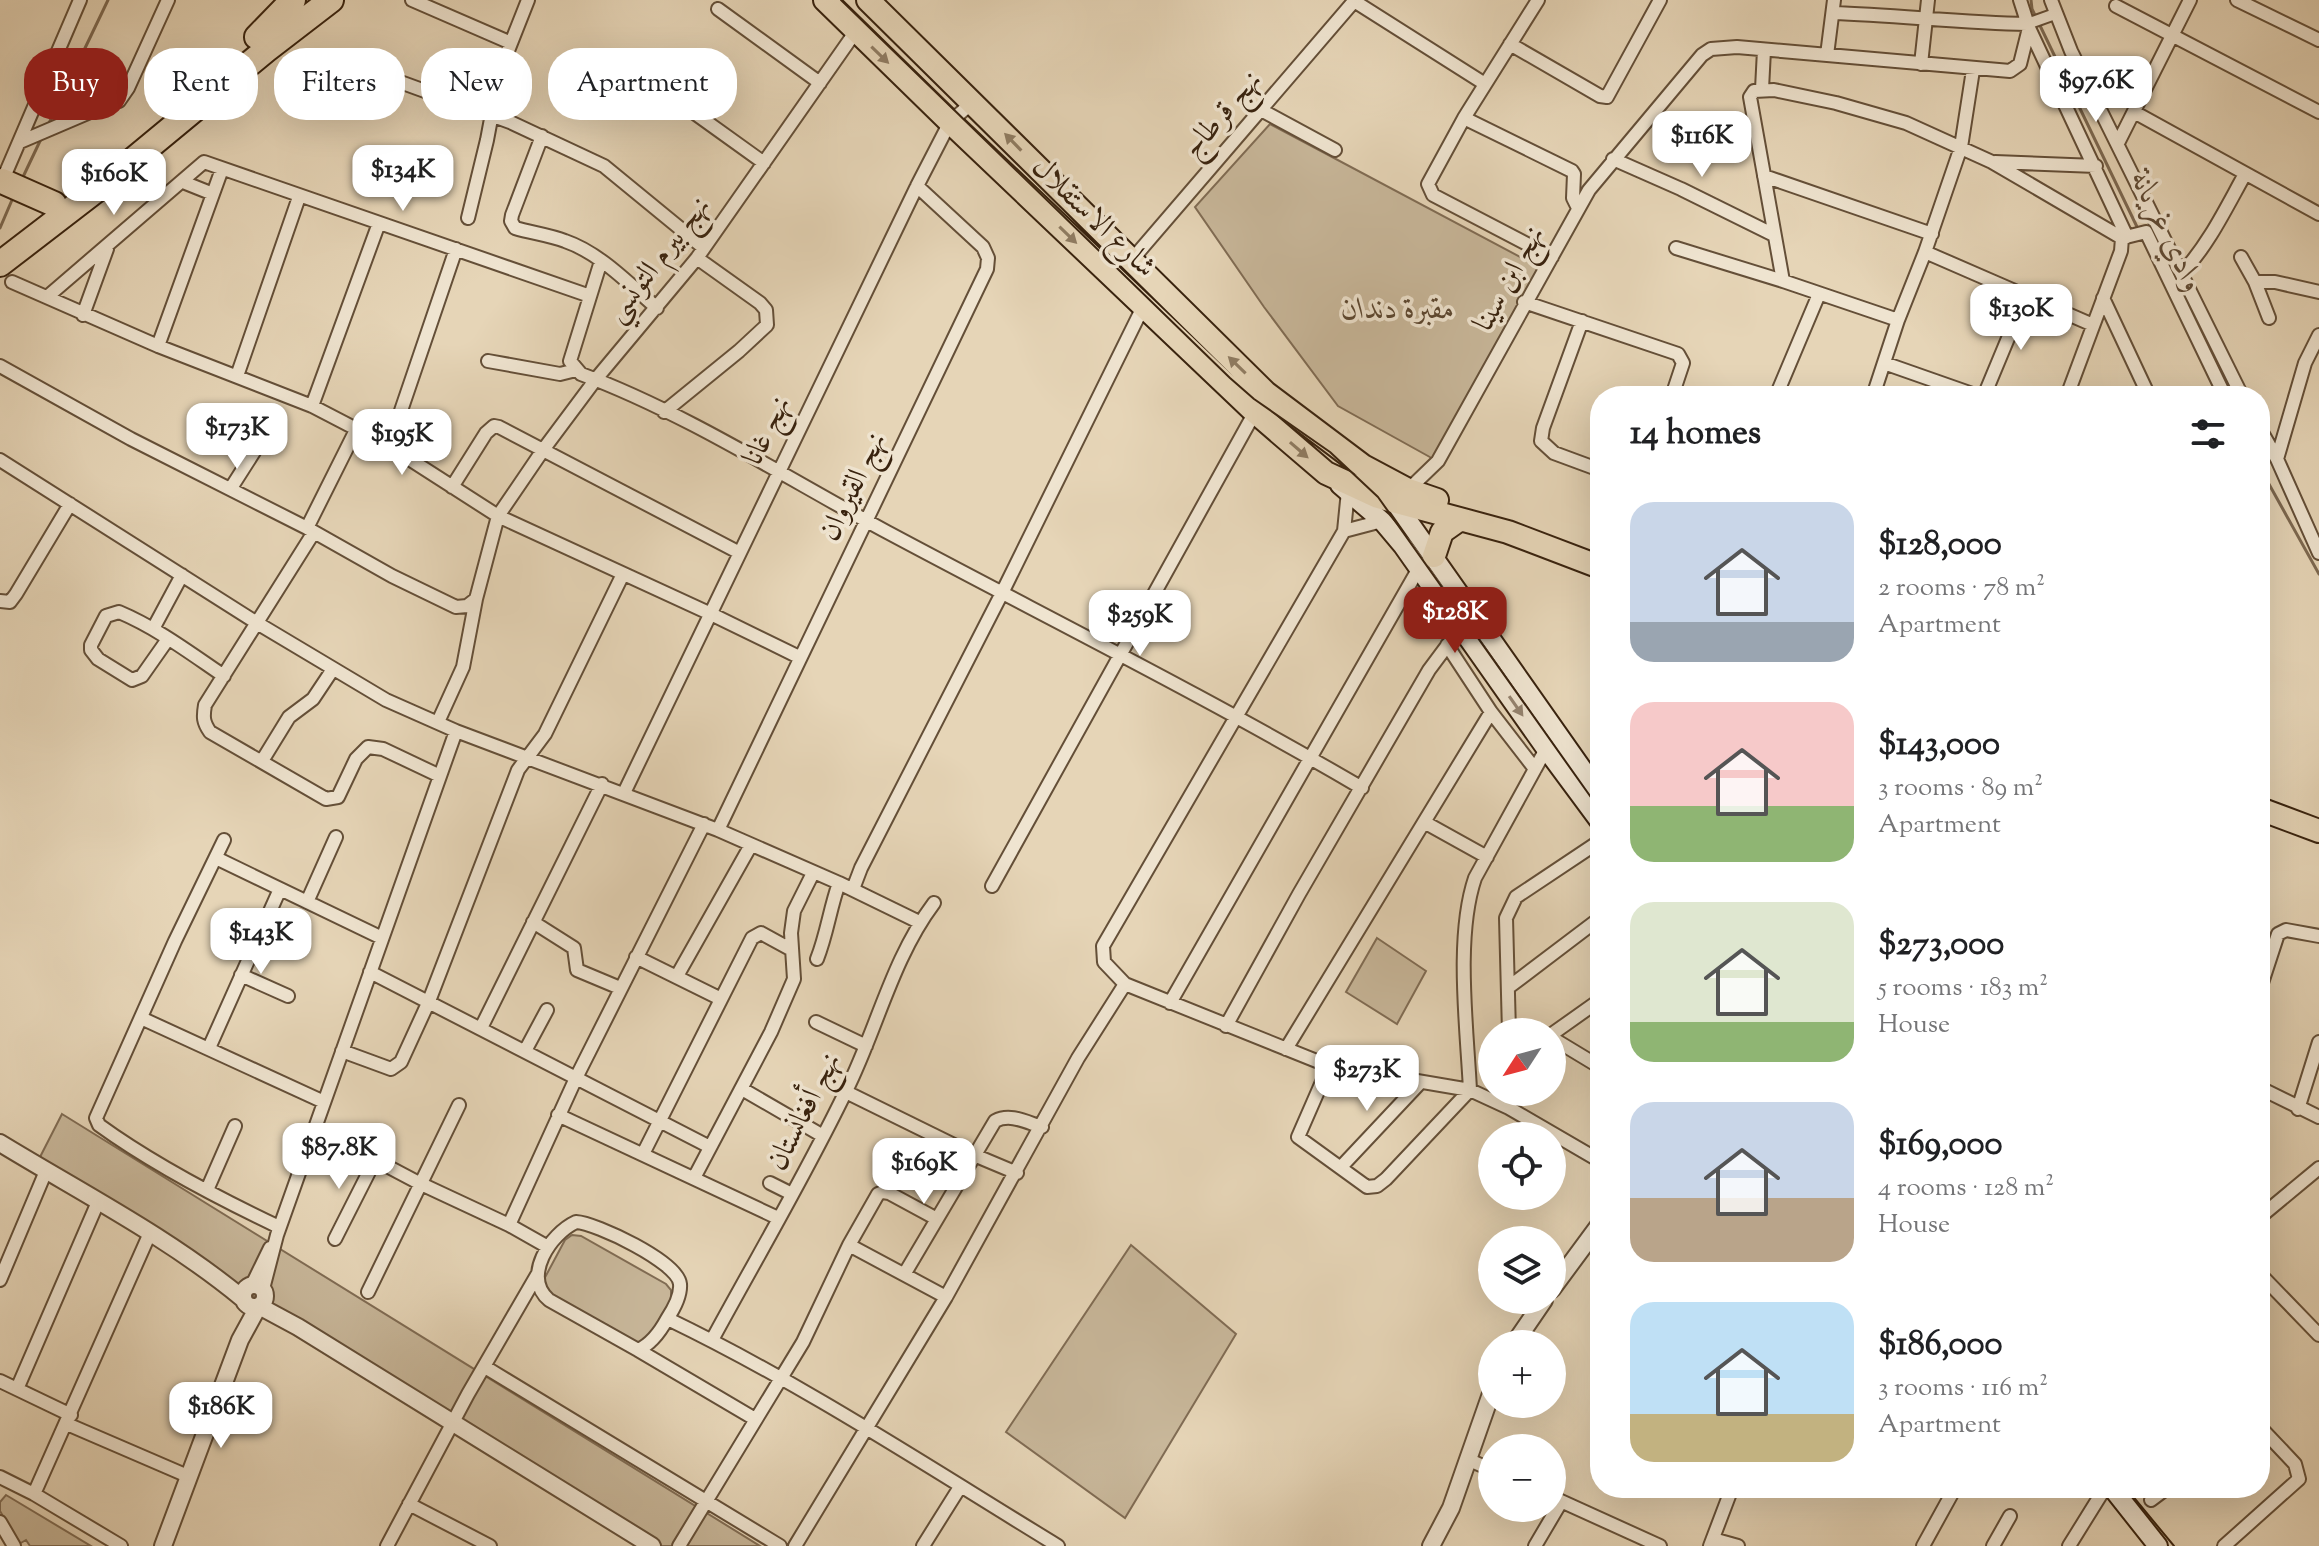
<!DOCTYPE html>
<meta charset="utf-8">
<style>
body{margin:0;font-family:"Sorts Mill Goudy",Amiri,serif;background:#f6f6f6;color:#202124;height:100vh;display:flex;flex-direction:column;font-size:30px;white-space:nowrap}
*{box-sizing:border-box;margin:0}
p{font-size:26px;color:#757577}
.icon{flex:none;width:44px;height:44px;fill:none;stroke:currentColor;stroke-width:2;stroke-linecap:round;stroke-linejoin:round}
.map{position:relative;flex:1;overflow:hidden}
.drawer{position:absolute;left:1590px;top:386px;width:680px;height:1112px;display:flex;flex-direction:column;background:#fff;border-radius:32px;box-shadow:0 8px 32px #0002}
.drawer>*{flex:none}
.top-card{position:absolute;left:24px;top:48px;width:760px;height:72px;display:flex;gap:16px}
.needle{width:52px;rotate:234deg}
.fabs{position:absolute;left:1478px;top:1018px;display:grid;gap:16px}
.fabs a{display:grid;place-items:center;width:88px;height:88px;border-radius:50%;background:#fff;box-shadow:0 8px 32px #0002;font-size:40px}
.price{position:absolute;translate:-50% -68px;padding:0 18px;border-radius:16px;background:#fff;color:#222;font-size:26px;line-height:52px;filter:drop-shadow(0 2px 4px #0008)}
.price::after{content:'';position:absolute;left:50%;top:48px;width:24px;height:18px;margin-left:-12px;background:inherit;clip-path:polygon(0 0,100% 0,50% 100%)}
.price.on{background:#8f2418;color:#fff}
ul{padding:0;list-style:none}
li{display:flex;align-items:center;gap:24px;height:200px;padding:0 40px}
li span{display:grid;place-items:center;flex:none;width:224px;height:160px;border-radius:24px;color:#555}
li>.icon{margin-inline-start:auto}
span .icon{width:96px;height:96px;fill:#fffc;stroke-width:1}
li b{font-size:34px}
h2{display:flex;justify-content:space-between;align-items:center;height:96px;padding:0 40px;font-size:34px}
.chip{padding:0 28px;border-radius:32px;background:#fff;box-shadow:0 8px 32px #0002;font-size:28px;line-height:72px}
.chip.on{background:#8f2418;color:#fff}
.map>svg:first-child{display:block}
.green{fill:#c8b79a;stroke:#806c54;stroke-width:2}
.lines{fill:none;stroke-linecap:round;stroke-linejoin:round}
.stream{stroke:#7d6951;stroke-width:3}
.pedestrian-casing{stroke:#644f38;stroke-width:14}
.minor-casing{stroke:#644f38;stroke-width:16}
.tertiary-casing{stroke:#644f38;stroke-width:20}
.secondary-casing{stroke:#38220e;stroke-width:22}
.trunk-casing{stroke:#38220e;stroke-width:26}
.motorway-casing{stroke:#38220e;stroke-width:28}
.pedestrian{stroke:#efe4d0;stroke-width:10}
.minor{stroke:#efe4d0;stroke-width:12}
.tertiary{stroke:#efe4d0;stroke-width:16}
.secondary{stroke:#efe4d0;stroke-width:18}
.trunk{stroke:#e6d5b7;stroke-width:22}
.motorway{stroke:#e6d5b7;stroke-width:24}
.tram{stroke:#38220e;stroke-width:2}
.oneway{fill:#8f7c62}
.oneway2{fill:#94836f}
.labels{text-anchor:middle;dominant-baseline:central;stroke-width:7;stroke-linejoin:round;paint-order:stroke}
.street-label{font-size:30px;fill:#38220e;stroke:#efe4d0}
.park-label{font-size:30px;font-style:italic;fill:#5c4731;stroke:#efe4d0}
.water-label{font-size:32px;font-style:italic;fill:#604b35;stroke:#efe4d0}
</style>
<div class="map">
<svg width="2319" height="1546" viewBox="0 0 2319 1546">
<rect width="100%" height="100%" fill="#e6d5b7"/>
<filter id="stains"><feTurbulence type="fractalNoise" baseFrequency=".0025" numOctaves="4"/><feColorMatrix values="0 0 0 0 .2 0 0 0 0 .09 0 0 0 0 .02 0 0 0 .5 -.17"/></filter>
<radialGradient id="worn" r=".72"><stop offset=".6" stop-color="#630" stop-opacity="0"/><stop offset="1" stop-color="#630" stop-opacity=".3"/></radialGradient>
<path class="green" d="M1270 124 1539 267 1437 461 1338 406 1264 307 1195 207Z
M1377 938 1426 971 1397 1024 1346 992Z
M62 1114 760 1546H653L38 1161Z
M572 1235 581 1236 666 1284 671 1290V1300L647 1340 640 1344H631L550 1297 542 1283 565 1240Z
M1131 1245 1236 1334 1125 1518 1006 1432Z
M6 1495 91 1546H30L26 1540 19 1544 0 1511V1502Z"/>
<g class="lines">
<path class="stream" d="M2031 0 2032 9 2139 231
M75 69 108 0
M48 125 63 96
M22 179 41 139
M0 228 12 200
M2260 468 2319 574"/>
<g class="pedestrian-casing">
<path id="pedestrian" d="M2027 24 2055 14"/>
</g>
<g class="minor-casing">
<path id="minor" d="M412 0 511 43
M1538 0 1464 118 1428 184 1433 195 1552 257
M2051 0 2071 51 2242 396
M2237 0 2319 40
M1354 1 1485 84
M2116 6 2319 112
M718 9 820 83
M1833 13C1897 15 1962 23 2027 24
M2029 28 2127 237
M1510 44 1600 96 1607 97 1660 0
M1827 55 1834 0
M337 59 510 122 604 166 704 248
M1921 64 1928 0
M45 83 88 100 119 101 128 88 168 0
M661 89 764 163
M1762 89 1764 50
M1261 110 1335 150
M2134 112 2319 214
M1464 118 1572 171 1574 174 1573 198 1578 208
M542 136 512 215 511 221 515 228C532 233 549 235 565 241 600 253 629 284 657 308
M20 142 109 104
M2118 143 2190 0
M1613 159 1681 189 1774 235
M1995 162 2096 166
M1764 176 1932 234
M183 182 213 194
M1 184 80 0
M468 218 487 140 500 71 528 0
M2122 238 2146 232 2225 396
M1676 248 1783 281
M1925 252 2093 325
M2241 257 2255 282 2269 318
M601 261 570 361 581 374C684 412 790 480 887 532 1046 617 1207 697 1362 788
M1130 262 1355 0
M2182 273C2209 244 2226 208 2245 174
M12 282 158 346 312 406 389 446 498 516 711 614 799 657
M2255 282H2275L2319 292
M47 297 204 162 590 296
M2103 298 2149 396
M1524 302 1678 354 1683 363 1672 396
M83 315 107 249
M1898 320 1783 281 1750 97 1754 91 1774 90 1836 103 1906 123 1992 162 2122 238 2121 251 2067 396
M1582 321 1543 428 1541 441 1554 453 1600 470
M2319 335 2305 363 2277 459 2319 553
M158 346 222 169
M488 361 560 374 576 370
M1884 363 1978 396
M0 366 131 439 307 528 392 576 456 607 467 606 476 599
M237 376 299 197
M1776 396 1819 294
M1873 396 1898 320 1925 252 1961 147 1973 70
M1984 396 2026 295
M312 406 379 223
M664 412 739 351 767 325 766 310 760 303 697 258
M2260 429 2277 459
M389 446 456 249
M0 460 257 623 386 700 456 731 718 830 839 883 919 922
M452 487 486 433 494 426 499 427 738 552
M231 488 259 444
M1408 490 1438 461 1589 190 1702 55 1711 49 1737 47 2010 71 2020 64 2029 28 2020 0
M1348 491 1344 531 1103 946 1104 962 1125 984 1329 1066 1470 1090 1509 1108 1600 1161
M307 528 357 428
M1344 531 1382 521
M314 532 205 705C203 717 203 722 210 732L326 799 338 797 356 759 368 747 383 749 440 776
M0 601 10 602 16 594 70 504
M153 629 182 575
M168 639 142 676 132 680 98 659 91 650V645L106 616 119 612C157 628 190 653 224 676
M1447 645 1491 712 1535 769
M438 722 463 667 476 599 498 516 543 450 596 379 697 258 856 31
M262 761 289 717 313 699 333 669
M624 793 917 186 950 122 973 102
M1424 822 1487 857
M718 830 987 269 988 258 983 247 917 186
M224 840 175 941 96 1118 99 1125C154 1165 218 1198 279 1227
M216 858 382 938
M992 886 1255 412
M853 889 861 868 1002 593 1145 303
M307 902 336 837
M533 922 574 948 577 970 620 988
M636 957 721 999
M817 959C827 934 830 908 839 883
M370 972 710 1147
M241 975 288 996
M677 976 751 845
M1509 987 1600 918
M2260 989 2278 934 2286 930 2319 936
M1170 1003 1419 568
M141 1018 324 1102
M816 1022 866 1046
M1226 1026 1299 894 1429 670 1461 627
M481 1028 602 784
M1509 1032 1506 918 1516 897 1600 841
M1552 1034 1600 1000
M1552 1038 1600 1067
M209 1048 280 889
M1286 1049 1491 712
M342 1051 391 1069 401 1062 429 1001 518 770 545 734 623 574
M525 1051 547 1010
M1329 1066 1298 1137 1367 1187 1377 1186 1386 1179 1470 1090C1467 1028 1455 937 1475 878L1546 749
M2260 1088 2319 1117
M742 1089 823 1136
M846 1092 974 1155 1017 1173
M2298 1109 2319 1042
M558 1115 778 1218
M315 1128 419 1183 509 1225 548 1247
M643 1154 752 938 761 933 792 950
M1341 1167 1419 1084
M694 1178 771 1032 794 979 791 933 794 911 813 873
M770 1183 792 1194
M207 1190 235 1126
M2260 1217 2319 1168
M576 1222C596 1223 678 1262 680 1284 681 1295 673 1310 667 1319 660 1332 651 1344 638 1350L549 1300C522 1277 550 1234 576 1222Z
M509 1225 576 1078 704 824
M335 1239 375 1160
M849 1245 946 1297
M905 1273 995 1121C1010 1113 1026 1122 1042 1127
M2260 1274 2319 1335
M0 1280 46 1171
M252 1285 270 1248
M263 1289 277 1235 456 731
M368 1292 459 1105
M668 1319C803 1384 930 1468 1058 1546
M712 1340C757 1257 805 1176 846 1091 877 1029 892 959 934 903
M638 1350 755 1419
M485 1367 780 1546
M0 1381 71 1415
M17 1389 98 1202
M67 1424 190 1477
M1467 1459 1492 1470
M0 1477 34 1494 121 1546
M34 1494 150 1233
M1552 1497 1660 1546
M2151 1500 2167 1488
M409 1504 490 1546
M0 1522 14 1546
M1713 1539 1738 1546
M387 1546 468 1394 537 1275
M679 1546 803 1342 849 1245 878 1194 883 1192 889 1193 937 1219
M795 1546 946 1297 1078 1058 1125 984
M923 1546 960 1487
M1535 1546 1561 1502
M1710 1546 1732 1488
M1923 1546 1955 1488
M1993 1546 2010 1516
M2069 1546 2105 1488
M2224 1546 2299 1479 2295 1464 2260 1427"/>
</g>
<g class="tertiary-casing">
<path id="tertiary" d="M0 1143C82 1193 168 1237 242 1298
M243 1296a11 11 0 1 1 22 0a11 11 0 1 1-22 0Z
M1552 1289 1600 1224
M259 1306 298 1327 652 1546
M1514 1344 1544 1300
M163 1546 240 1340 258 1307
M1431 1546 1451 1508 1492 1391"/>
</g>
<g class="secondary-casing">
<path id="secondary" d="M1340 485 1382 521 1403 546 1546 749 1600 822
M1392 498 1600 794
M2112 1488 2158 1546"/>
</g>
<g class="trunk-casing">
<path id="trunk" d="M825 0 950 122 1255 412 1326 473 1378 497 1508 532 1600 567
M868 0 1266 393 1363 466 1408 490 1437 500
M1434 556 1442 532 1459 520
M2260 809 2319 831"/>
</g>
<g class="motorway-casing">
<path id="motorway" d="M257 37 293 0
M2 181 54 204
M0 264 104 184 266 50 331 0"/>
</g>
<use href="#pedestrian" class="pedestrian"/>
<use href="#minor" class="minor"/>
<use href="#tertiary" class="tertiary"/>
<use href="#secondary" class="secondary"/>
<use href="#trunk" class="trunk"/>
<use href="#motorway" class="motorway"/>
<path class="tram" d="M841 0 1230 378 1254 399 1330 452 1378 497 1600 810
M2126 1488 2174 1546"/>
</g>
<defs><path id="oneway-solid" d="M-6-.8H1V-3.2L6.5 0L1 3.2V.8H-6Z" transform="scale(2)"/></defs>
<g class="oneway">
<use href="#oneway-solid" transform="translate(880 55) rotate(44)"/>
<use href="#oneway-solid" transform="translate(1013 142) rotate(-134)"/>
<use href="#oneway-solid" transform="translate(1068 235) rotate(44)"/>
<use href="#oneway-solid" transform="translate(1237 365) rotate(-136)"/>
<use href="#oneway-solid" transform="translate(1299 450) rotate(41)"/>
</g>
<use class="oneway2" href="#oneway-solid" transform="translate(1516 706) rotate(55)"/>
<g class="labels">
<g class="street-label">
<text transform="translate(1223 115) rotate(-49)">نهج قرطاج</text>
<text transform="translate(1093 218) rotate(44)">شارع الاستقلال</text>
<text transform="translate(659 260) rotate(-52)">نهج بيرم التونسي</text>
<text transform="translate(1510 279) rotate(-61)">نهج ابن سينا</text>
<text transform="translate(768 431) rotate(-64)">نهج غانا</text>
<text transform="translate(854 487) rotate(-64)">نهج القيروان</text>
<text transform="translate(805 1112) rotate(-63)">نهج أفغانستان</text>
</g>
<g class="park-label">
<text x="1398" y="310">مقبرة دندان</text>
</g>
<g class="water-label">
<text transform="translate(2166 232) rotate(64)">وادي غريانة</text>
</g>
</g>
<rect width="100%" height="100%" filter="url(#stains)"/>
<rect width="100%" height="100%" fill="url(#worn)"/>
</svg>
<div class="fabs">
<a><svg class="needle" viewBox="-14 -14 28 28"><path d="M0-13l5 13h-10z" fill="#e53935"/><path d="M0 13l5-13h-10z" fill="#757577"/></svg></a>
<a><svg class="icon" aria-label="locate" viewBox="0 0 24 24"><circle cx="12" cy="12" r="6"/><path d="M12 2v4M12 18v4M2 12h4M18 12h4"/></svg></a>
<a><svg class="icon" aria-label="layers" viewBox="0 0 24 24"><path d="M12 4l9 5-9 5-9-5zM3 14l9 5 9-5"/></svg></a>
<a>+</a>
<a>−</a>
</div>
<b class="price" style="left:2096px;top:124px">$97.6K</b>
<b class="price" style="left:1702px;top:179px">$116K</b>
<b class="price" style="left:403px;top:213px">$134K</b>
<b class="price" style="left:114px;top:217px">$160K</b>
<b class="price" style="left:2021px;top:352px">$130K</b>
<b class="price" style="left:237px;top:471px">$173K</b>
<b class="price" style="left:402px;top:477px">$195K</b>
<b class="price on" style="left:1455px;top:655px">$128K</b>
<b class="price" style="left:1140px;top:658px">$259K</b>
<b class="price" style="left:261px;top:976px">$143K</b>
<b class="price" style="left:1367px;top:1113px">$273K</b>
<b class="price" style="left:339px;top:1191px">$87.8K</b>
<b class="price" style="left:924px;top:1206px">$169K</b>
<b class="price" style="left:221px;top:1450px">$186K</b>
<div class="top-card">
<a class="chip on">Buy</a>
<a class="chip">Rent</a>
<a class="chip">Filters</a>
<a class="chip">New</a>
<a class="chip">Apartment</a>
</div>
<section class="drawer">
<h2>14 homes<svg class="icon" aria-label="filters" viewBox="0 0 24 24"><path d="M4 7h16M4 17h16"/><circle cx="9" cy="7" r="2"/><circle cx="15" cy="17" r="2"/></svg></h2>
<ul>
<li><span style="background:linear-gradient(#c9d6e8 75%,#9aa5b1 0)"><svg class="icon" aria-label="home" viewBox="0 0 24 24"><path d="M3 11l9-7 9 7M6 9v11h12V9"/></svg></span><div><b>$128,000</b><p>2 rooms · 78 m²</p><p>Apartment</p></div></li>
<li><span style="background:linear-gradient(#f6c9c9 65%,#8fb573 0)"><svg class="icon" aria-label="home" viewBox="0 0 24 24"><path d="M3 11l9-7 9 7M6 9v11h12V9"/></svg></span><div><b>$143,000</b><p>3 rooms · 89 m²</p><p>Apartment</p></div></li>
<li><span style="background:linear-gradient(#dfe7d0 75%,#8fb573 0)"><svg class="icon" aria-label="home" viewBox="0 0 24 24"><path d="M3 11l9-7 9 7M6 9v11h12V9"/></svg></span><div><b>$273,000</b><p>5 rooms · 183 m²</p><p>House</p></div></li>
<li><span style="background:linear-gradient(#c9d6e8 60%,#b9a48a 0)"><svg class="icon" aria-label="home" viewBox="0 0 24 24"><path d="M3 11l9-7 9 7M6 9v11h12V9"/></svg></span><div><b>$169,000</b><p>4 rooms · 128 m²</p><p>House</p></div></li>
<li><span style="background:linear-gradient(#bfe0f5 70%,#c2b280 0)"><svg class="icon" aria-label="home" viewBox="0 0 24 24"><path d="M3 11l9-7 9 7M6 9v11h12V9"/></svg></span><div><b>$186,000</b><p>3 rooms · 116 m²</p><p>Apartment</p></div></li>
</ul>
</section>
</div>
